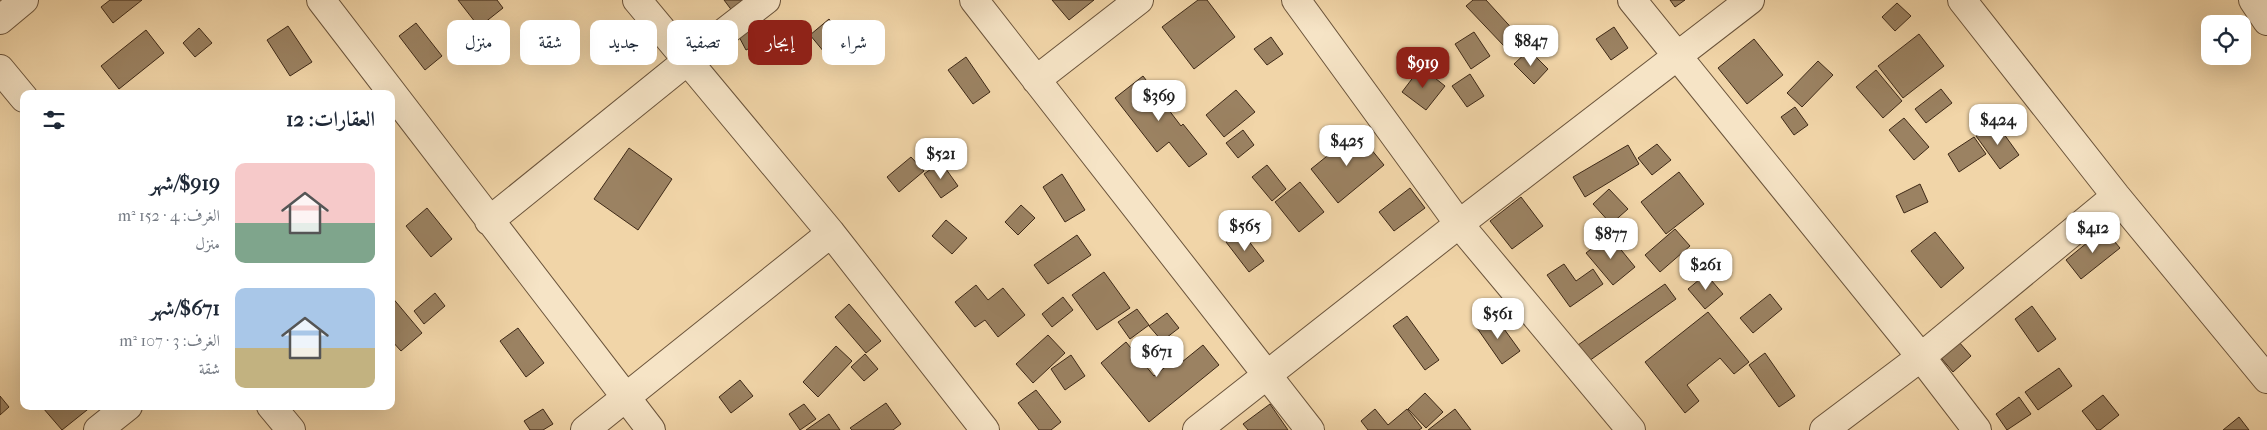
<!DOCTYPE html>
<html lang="ar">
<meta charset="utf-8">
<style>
body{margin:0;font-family:"IM FELL French Canon",Amiri,serif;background:#f6f6f7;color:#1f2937;direction:rtl;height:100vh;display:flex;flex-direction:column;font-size:19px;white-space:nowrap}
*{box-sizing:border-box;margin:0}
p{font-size:16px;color:#747a83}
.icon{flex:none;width:28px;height:28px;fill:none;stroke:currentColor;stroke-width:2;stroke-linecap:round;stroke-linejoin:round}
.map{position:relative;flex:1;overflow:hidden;direction:ltr}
.side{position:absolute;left:20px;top:90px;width:375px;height:320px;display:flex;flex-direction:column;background:#fff;border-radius:10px;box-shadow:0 5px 20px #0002;direction:rtl}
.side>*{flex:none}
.top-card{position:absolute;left:410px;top:20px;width:475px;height:45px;direction:rtl;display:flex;gap:10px}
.fabs{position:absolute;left:2201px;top:15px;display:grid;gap:10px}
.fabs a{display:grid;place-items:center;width:50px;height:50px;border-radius:10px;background:#fff;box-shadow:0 5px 20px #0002;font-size:25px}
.price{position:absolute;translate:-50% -42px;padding:0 11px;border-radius:10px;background:#fff;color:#222;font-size:16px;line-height:32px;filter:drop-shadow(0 1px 2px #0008)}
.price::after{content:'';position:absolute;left:50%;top:30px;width:15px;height:11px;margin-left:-8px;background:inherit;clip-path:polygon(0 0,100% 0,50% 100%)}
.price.selected{background:#8f2418;color:#fff}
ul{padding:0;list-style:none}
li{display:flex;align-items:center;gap:15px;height:125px;padding:0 20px}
li span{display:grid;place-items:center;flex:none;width:140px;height:100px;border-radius:10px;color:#555}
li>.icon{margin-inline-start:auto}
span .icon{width:60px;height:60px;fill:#fffc;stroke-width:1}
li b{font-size:21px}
h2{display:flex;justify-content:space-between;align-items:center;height:60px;padding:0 20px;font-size:21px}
.tag{padding:0 18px;border-radius:10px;background:#fff;box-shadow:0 5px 20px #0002;font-size:18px;line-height:45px}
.tag.selected{background:#8f2418;color:#fff}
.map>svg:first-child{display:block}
.building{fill:#9b8262;stroke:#3e2917}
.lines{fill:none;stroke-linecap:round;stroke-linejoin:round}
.minor-casing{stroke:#6b543b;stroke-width:30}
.tertiary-casing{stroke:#6b543b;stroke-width:30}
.minor{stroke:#f6e4c6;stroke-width:28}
.tertiary{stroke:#f6e4c6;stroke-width:28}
</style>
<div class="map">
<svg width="2267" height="430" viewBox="0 0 2267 430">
<rect width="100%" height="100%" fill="#f1d5a8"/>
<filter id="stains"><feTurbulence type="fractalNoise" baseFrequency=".004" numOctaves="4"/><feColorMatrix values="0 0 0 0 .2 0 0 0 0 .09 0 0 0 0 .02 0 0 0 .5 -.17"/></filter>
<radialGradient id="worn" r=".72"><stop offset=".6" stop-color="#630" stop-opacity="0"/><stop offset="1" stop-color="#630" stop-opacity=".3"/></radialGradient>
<path class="building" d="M110 0H142L113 23 101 7Z
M458 0H497L503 8 479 27Z
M724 0H748L733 12Z
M1052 0H1094L1069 20Z
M1198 0H1207L1235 37 1194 69 1162 27Z
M1473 0H1486L1517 34 1504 46 1466 6Z
M1670 0H1685L1675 7Z
M1897 3 1911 16 1895 31 1882 17Z
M829 19 853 48 834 64 810 35Z
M416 23 442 56 425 70 399 36Z
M756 23 766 40 746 50 737 33Z
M288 26 312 62 290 76 267 40Z
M1614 27 1628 48 1611 60 1596 39Z
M199 28 212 43 195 57 183 43Z
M146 30 164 53 119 89 101 66Z
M1474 32 1490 56 1471 69 1455 44Z
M1919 34 1944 66 1903 98 1878 66Z
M1271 37 1283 54 1267 65 1254 49Z
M1754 39 1783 75 1747 104 1718 68Z
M1529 50 1548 69 1534 84 1514 64Z
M966 57 990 92 973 104 948 70Z
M1818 61 1833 75 1802 107 1787 93Z
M1421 67 1445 86 1426 110 1402 92Z
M1876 70 1902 101 1883 118 1856 87Z
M1470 74 1484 96 1467 107 1452 86Z
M1143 76 1181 126 1183 124 1207 154 1189 167 1169 142 1157 152 1115 98Z
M1941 89 1952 103 1926 123 1915 109Z
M1236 90 1255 112 1224 137 1206 115Z
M1795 107 1808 125 1794 135 1781 117Z
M1904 118 1929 147 1914 160 1889 130Z
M1996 123 2019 155 2000 169 1976 136Z
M1243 130 1254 145 1238 158 1226 143Z
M1357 132 1384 165 1338 203 1311 169Z
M1974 137 1986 154 1959 172 1948 154Z
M1657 144 1671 160 1652 175 1638 158Z
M1628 145 1639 164 1585 197 1573 177Z
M629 148 672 179 638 230 594 199Z
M911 157 924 171 899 192 887 177Z
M941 162 958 186 941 198 924 174Z
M1267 165 1286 189 1272 201 1252 177Z
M1679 172 1704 204 1666 234 1641 202Z
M1062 174 1085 210 1065 222 1043 187Z
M1300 182 1324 212 1299 232 1275 202Z
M1920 184 1928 202 1904 213 1896 196Z
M1410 188 1425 208 1394 231 1379 212Z
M1609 189 1628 209 1611 224 1593 204Z
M1521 197 1543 226 1512 249 1490 221Z
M1021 205 1035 218 1018 235 1005 222Z
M427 208 452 239 431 257 406 226Z
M946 220 967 238 952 254 932 236Z
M1675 229 1690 246 1660 272 1645 255Z
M2104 229 2120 248 2081 279 2066 260Z
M1241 231 1264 261 1249 272 1226 242Z
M1935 232 1964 268 1941 288 1911 251Z
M1077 235 1091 255 1048 284 1034 265Z
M1609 235 1635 267 1613 285 1586 253Z
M1564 264 1576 281 1593 269 1603 284 1570 307 1547 275Z
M1104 272 1130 308 1097 330 1072 295Z
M1706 274 1723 294 1705 309 1688 289Z
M1665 284 1676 299 1589 361 1578 345Z
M976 285 988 300 1003 288 1025 315 998 337 985 320 975 327 955 302Z
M435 293 445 306 424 324 414 311Z
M1770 294 1782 309 1753 333 1740 318Z
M391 296 422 333 401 351 391 340Z
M1063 297 1073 310 1052 327 1042 314Z
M849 304 881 341 866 353 835 317Z
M2032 306 2056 339 2038 352 2015 319Z
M1137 309 1149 325 1130 339 1118 322Z
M1708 312 1749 362 1734 374 1720 358 1687 385 1699 401 1685 413 1645 362Z
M1167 313 1179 328 1162 341 1149 326Z
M1494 315 1520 351 1502 364 1477 328Z
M1407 316 1439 360 1425 370 1393 326Z
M518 328 544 363 526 377 500 341Z
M1048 335 1065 353 1033 383 1016 364Z
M1953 335 1971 356 1953 372 1935 351Z
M1126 342 1154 376 1178 357 1182 362 1203 345 1219 365 1149 422 1101 363Z
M836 346 852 361 818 397 803 382Z
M1765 353 1795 396 1779 407 1749 365Z
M865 354 878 369 864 381 851 367Z
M1071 355 1085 376 1065 390 1051 369Z
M2059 368 2072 386 2038 410 2025 392Z
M740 380 753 396 731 413 719 397Z
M1036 390 1061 422 1051 430H1039L1018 403Z
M1425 393 1443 412 1426 428 1408 409Z
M2103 395 2119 415 2100 430H2097L2082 411Z
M0 396 9 407 0 415Z
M2019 397 2031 414 2007 430 1996 414Z
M886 403 901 424 893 430H852L850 428Z
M804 404 816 419 800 430 789 414Z
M1270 404 1288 430H1248L1243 424Z
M45 406H92L62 430 43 408Z
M543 409 553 424 543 430H530L524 421Z
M1375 409 1388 425 1407 409 1422 428 1419 430H1368L1361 421Z
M1455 409 1471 430H1428Z
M829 414 840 430H806Z
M2239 417 2249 430H2223Z"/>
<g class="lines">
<g class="minor-casing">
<path id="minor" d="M321 0 651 430
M637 0 831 233 985 430
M974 0 1310 430
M1296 0 1459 224 1631 430
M1632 0 1921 357 1977 430
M1962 0 2116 196 2267 379
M0 20 24 0
M0 69 24 98
M1036 80 1139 0
M489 221 687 61 766 0
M271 406 291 430
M98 430 128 406
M585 430 831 233
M1197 430 1459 224 1750 0
M1824 430 1921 357 2116 196"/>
</g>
<g class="tertiary-casing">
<path id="tertiary" d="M2253 0 2267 21"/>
</g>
<use href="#minor" class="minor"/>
<use href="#tertiary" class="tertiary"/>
</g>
<rect width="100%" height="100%" filter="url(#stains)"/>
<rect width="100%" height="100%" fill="url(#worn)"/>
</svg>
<div class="fabs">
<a><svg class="icon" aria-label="locate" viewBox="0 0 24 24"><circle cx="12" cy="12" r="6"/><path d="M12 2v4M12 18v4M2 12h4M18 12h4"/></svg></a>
</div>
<b class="price" style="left:1531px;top:67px">$847</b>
<b class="price selected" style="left:1423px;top:89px">$919</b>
<b class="price" style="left:1159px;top:122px">$369</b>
<b class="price" style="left:1998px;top:146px">$424</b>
<b class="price" style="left:1347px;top:167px">$425</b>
<b class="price" style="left:941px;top:180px">$521</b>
<b class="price" style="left:1245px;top:252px">$565</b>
<b class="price" style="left:2093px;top:254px">$412</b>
<b class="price" style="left:1611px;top:260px">$877</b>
<b class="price" style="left:1706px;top:291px">$261</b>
<b class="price" style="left:1498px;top:340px">$561</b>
<b class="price" style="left:1157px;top:378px">$671</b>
<div class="top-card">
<a class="tag">شراء</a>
<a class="tag selected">إيجار</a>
<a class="tag">تصفية</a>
<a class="tag">جديد</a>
<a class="tag">شقة</a>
<a class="tag">منزل</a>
</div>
<section class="side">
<h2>العقارات: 12<svg class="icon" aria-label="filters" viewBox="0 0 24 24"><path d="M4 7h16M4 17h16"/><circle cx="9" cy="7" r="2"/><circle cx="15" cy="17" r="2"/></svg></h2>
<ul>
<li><span style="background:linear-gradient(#f6c9c9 60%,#7fa58c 0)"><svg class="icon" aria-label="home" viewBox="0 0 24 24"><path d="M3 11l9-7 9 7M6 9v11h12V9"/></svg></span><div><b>$919/شهر</b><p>الغرف: 4 · 152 m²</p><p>منزل</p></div></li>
<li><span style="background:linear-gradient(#a9c7e8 60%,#c2b280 0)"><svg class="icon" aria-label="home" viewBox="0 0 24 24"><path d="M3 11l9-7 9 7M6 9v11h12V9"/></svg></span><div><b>$671/شهر</b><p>الغرف: 3 · 107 m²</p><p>شقة</p></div></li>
</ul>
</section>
</div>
